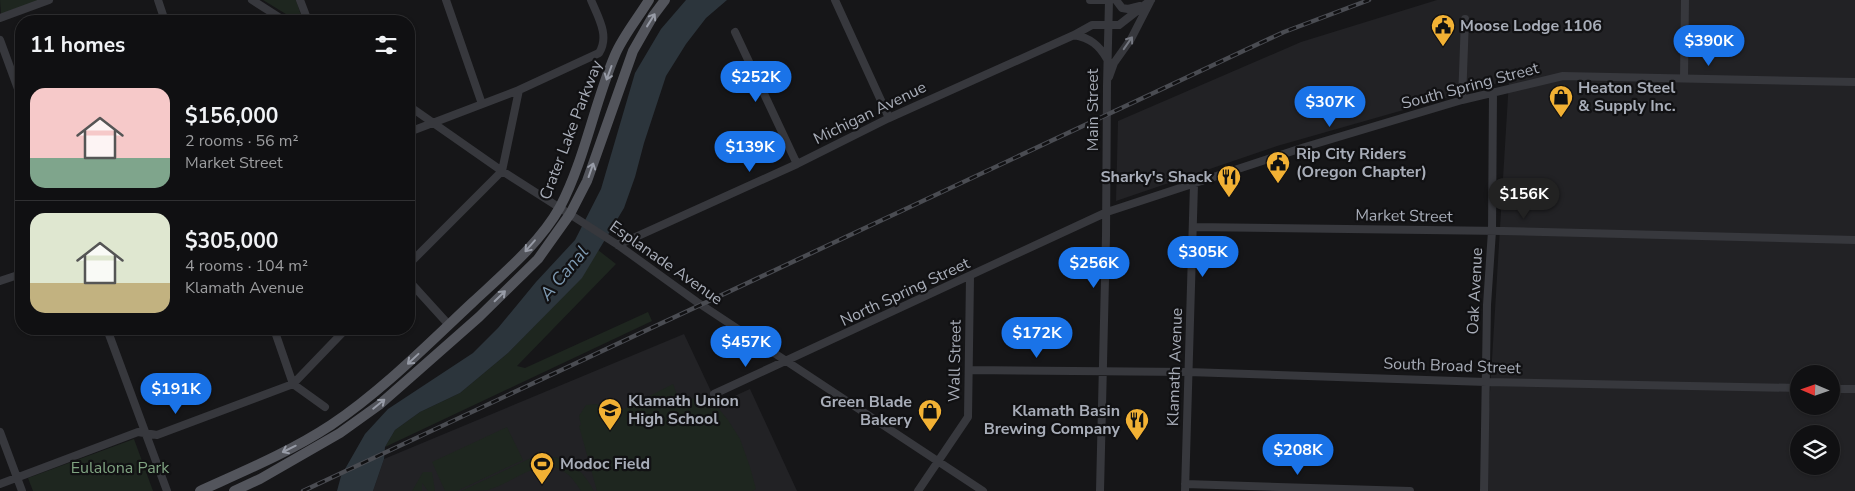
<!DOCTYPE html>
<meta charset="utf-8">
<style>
body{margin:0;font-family:"Nunito Sans",sans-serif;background:#19191b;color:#f1f3f6;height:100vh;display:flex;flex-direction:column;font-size:19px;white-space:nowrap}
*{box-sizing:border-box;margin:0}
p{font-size:16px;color:#9c9d9f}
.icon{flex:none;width:28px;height:28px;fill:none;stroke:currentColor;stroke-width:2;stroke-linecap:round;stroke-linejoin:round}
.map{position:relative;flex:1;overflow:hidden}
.sheet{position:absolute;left:15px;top:15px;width:400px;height:320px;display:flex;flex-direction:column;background:#101012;border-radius:20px;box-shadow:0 1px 4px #0004,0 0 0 1px #303032}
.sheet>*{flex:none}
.needle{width:32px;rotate:272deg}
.controls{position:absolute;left:1790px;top:365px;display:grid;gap:10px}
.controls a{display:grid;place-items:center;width:50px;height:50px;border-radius:50%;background:#101012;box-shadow:0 1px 4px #0004,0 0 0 1px #303032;font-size:25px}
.price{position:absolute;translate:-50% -42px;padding:0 11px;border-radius:18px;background:#1a73e8;color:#fff;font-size:16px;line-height:32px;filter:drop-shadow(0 1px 2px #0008)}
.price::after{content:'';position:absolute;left:50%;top:30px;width:15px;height:11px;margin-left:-8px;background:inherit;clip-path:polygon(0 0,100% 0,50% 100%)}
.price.current{background:#222;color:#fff}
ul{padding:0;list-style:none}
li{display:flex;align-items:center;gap:15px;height:125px;padding:0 15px}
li+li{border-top:1px solid #303032}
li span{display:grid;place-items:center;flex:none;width:140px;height:100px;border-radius:15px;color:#555}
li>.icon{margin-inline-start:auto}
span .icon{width:60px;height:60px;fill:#fffc;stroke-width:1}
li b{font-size:21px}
h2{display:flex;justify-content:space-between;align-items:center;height:60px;padding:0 15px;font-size:21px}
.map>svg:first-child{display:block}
.built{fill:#222225;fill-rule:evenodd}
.green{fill:#1e261f}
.water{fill:#2c353c}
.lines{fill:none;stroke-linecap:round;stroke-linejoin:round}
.minor{stroke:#37383d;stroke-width:8}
.major{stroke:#53555c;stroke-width:10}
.rail-casing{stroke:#4a4c52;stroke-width:4.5}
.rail{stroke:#111113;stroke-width:2.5;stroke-dasharray:8;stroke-linecap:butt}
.oneway{stroke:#979ba6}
.oneway2{stroke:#757881}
.labels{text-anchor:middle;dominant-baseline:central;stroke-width:4.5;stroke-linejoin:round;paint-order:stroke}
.poi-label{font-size:16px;font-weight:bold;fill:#a8adb8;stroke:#111113;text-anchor:start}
.street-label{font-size:16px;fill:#a8adb8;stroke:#111113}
.park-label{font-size:16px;fill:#7fa381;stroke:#111113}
.water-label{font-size:18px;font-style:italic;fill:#7f9bb3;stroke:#111113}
</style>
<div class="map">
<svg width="1855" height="491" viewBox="0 0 1855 491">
<rect width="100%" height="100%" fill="#161618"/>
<path class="built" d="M1437 0H1855V491H1484L1509 80 1277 146 1116 201 1118 121 1301 42ZM1799 374H1831V406H1799ZM1799 434H1831V466H1799Z
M684 334 717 404 750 389 797 491H373L384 459Z"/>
<path class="green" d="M0 0H40L1 14Z
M263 0H296L301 15 294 19Z
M598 250 616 264 517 366 525 368 648 312 652 321 385 447 395 430 420 412 460 393 508 353 581 278Z
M673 384 677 395 714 403 728 420 740 439 750 467 756 489 752 491H597L579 426 581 425 579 416 586 405 597 404 624 409Z
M507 427 523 460 457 491H445L432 462Z
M134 439 153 491H33L28 478Z
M544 456C567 456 583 470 594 491H581C553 444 524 478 488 490 481 491 470 491 461 491L531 458Z
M423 472H432L435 491H428L422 483V491H412Z"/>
<path class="water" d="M686 0H727L706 18 686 44 666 76 644 143 635 177 624 208 582 278 508 353 460 393 420 412 395 430 385 447 384 459 373 491H337L341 476 365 434 388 409 473 353 498 328 536 282 575 240 601 189 635 73 661 29Z"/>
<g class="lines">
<path class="minor" d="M158 0 165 21
M252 0 285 21
M300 0 308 21
M446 0 482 104
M835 0 889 118
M1090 0H1109
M1116 0 1122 8 1128 9 1140 6
M0 18 49 0
M735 32 797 164
M1074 35C1090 38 1099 45 1107 59
M0 40 21 97
M1109 77 1114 63 1131 39 1150 2
M1684 78 1685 0
M1462 100 1465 19
M409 106 502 171 618 245 697 302 983 491
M409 132 519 90 599 53C610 36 598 17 591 0
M1193 227 1503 231 1855 240
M618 245 797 164 889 118 1074 35 1092 25H1119L1151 0
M409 264 502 171 519 90
M0 281 21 274
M409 281 449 325
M107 329 167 491
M274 329 293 384 325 407
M970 370 1188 372 1486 382 1799 388
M1831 389H1855
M714 394 1107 212 1305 147 1462 100 1563 76 1855 82
M0 432 22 491
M0 484 138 432 157 435 293 384 346 329
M1185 484 1410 491
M918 491 968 417 970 277
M1100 491 1106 236 1107 86 1109 0
M1185 491 1194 184
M1484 491 1487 305 1492 231 1493 92"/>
<path class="major" d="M200 491C244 471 290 452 331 425 383 390 428 344 473 302 503 274 540 243 560 207 585 159 594 104 615 55 623 36 638 18 649 0
M234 491 260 479 340 433 379 405 420 369 479 317 538 259 570 214 587 181 633 51 653 16 665 0"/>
<g class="rail-casing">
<path id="rail" d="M303 491 1209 67 1284 32 1369 0"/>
</g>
<use href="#rail" class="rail"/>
</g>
<defs><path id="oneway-shaft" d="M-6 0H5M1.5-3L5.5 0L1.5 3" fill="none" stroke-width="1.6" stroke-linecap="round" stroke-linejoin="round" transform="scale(1.25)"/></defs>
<g class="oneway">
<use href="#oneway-shaft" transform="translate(651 20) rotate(-58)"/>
<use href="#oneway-shaft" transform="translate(609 73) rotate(110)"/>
<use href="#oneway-shaft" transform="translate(591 170) rotate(-71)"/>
<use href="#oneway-shaft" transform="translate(530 246) rotate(131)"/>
<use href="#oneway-shaft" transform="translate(500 296) rotate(-44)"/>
<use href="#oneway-shaft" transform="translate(413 359) rotate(137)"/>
<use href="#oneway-shaft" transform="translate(379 404) rotate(-39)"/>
<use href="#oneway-shaft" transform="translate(289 449) rotate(154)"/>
</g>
<use class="oneway2" href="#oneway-shaft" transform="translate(1128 43) rotate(-55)"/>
<defs>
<g id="civic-pin" transform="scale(1.25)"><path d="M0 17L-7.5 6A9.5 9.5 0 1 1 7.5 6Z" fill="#f2b134" stroke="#111113"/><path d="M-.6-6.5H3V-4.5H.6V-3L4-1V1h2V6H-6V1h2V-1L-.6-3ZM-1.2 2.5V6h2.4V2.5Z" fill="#111"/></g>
<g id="shop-pin" transform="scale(1.25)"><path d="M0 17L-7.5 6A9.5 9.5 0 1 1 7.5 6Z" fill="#f2b134" stroke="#111113"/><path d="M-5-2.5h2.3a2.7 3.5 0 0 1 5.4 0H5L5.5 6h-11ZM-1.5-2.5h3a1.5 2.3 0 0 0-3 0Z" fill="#111"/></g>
<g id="restaurant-pin" transform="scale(1.25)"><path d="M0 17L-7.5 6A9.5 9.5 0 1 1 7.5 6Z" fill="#f2b134" stroke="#111113"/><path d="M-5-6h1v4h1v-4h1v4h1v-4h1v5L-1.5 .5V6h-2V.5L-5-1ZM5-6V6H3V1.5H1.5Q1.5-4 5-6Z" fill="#111"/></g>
<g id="school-pin" transform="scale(1.25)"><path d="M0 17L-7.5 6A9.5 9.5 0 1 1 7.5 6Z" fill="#f2b134" stroke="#111113"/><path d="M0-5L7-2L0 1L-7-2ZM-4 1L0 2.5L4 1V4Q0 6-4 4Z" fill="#111"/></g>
<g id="stadium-pin" transform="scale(1.25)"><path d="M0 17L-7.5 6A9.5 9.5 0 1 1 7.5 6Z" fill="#f2b134" stroke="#111113"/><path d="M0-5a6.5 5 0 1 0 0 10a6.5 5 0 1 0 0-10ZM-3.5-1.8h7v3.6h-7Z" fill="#111"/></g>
</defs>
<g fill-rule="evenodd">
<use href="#civic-pin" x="1443" y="26"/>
<use href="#shop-pin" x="1561" y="97"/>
<use href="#civic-pin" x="1278" y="163"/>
<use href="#restaurant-pin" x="1229" y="177"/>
<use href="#school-pin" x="610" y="410"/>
<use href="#shop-pin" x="930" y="411"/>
<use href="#restaurant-pin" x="1137" y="420"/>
<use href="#stadium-pin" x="542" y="464"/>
</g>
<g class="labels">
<g class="poi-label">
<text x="1460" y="26">Moose Lodge 1106</text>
<text x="1578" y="88">Heaton Steel<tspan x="1578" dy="18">&amp; Supply Inc.</tspan></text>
<text x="1296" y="154">Rip City Riders<tspan x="1296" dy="18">(Oregon Chapter)</tspan></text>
<text x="1212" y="177" text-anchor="end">Sharky's Shack</text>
<text x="628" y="401">Klamath Union<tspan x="628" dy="18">High School</tspan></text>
<text x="912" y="402" text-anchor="end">Green Blade<tspan x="912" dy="18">Bakery</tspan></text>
<text x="1120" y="411" text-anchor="end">Klamath Basin<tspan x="1120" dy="18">Brewing Company</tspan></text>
<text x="560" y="464">Modoc Field</text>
</g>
<g class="street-label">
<text transform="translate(1470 86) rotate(-15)">South Spring Street</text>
<text transform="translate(1093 110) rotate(-90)">Main Street</text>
<text transform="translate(870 113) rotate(-26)">Michigan Avenue</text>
<text transform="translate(571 130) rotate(-69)">Crater Lake Parkway</text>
<text transform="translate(1404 216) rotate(1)">Market Street</text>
<text transform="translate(666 263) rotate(35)">Esplanade Avenue</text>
<text transform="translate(1475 291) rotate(-87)">Oak Avenue</text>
<text transform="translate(905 292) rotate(-25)">North Spring Street</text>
<text transform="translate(955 361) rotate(-89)">Wall Street</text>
<text transform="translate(1452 366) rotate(2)">South Broad Street</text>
<text transform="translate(1175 367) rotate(-88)">Klamath Avenue</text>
</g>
<g class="park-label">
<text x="120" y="468">Eulalona Park</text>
</g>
<g class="water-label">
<text transform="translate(564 273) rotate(-50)">A Canal</text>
</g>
</g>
</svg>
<div class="controls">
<a><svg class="needle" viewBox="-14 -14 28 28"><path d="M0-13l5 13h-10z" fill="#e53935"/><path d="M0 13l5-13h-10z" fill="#9c9d9f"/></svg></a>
<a><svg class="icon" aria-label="layers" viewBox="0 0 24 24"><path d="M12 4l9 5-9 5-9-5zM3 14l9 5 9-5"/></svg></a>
</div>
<b class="price" style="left:1709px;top:67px">$390K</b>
<b class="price" style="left:756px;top:103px">$252K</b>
<b class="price" style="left:1330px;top:128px">$307K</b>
<b class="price" style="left:750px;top:173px">$139K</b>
<b class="price current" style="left:1524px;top:220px">$156K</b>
<b class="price" style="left:1203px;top:278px">$305K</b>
<b class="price" style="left:1094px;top:289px">$256K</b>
<b class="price" style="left:1037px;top:359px">$172K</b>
<b class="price" style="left:746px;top:368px">$457K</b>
<b class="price" style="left:176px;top:415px">$191K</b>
<b class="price" style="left:1298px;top:476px">$208K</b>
<section class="sheet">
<h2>11 homes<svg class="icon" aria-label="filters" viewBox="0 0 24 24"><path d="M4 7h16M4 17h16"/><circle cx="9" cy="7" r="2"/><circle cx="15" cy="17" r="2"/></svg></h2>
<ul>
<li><span style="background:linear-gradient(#f6c9c9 70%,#7fa58c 0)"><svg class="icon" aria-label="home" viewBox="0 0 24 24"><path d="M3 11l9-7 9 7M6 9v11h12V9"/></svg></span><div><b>$156,000</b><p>2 rooms · 56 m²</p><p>Market Street</p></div></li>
<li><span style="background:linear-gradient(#dfe7d0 70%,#c2b280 0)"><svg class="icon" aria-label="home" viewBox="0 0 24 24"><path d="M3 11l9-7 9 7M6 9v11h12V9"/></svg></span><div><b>$305,000</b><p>4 rooms · 104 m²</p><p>Klamath Avenue</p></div></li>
</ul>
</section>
</div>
